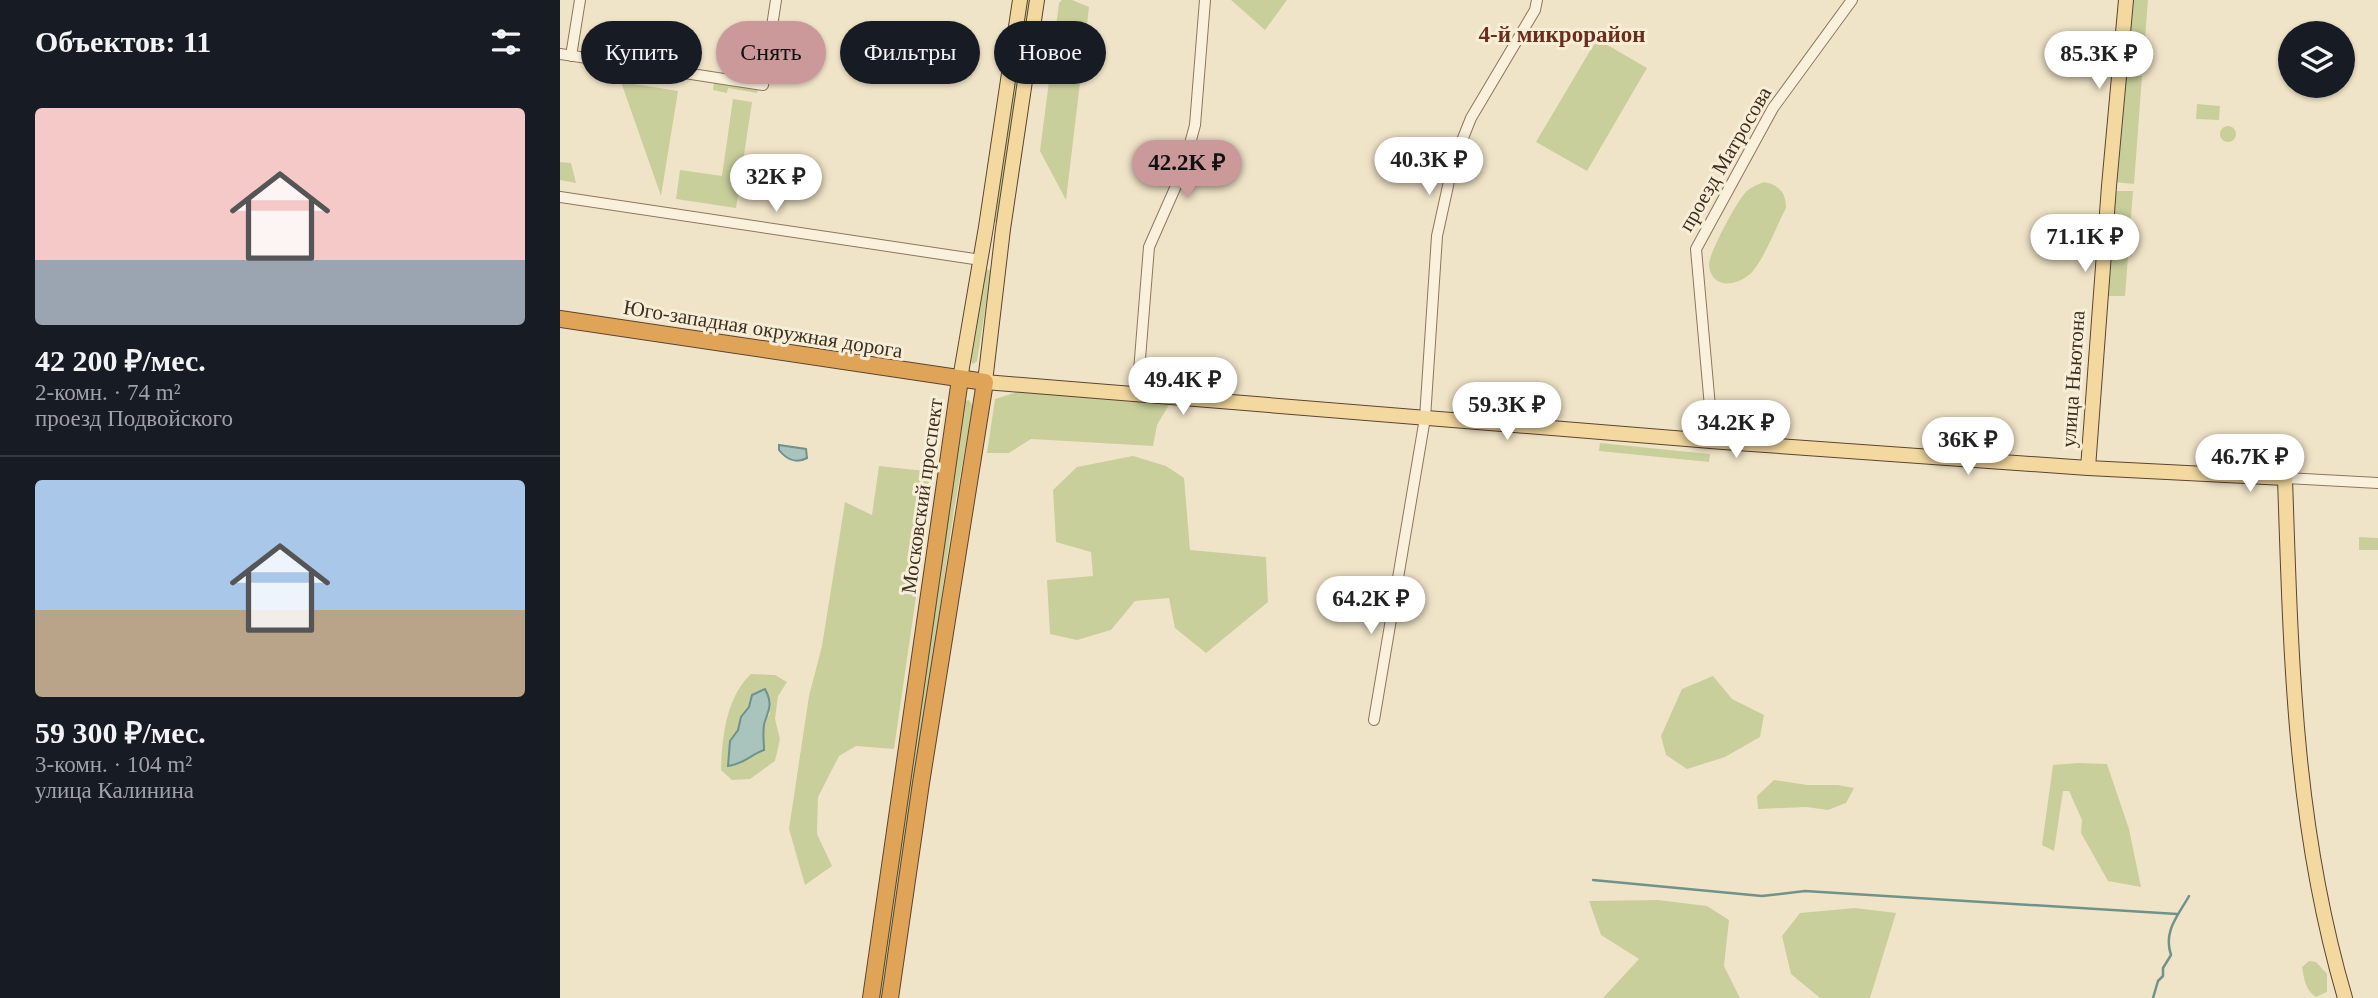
<!DOCTYPE html>
<html lang="ru">
<meta charset="utf-8">
<style>
body{margin:0;font-family:Georgia,serif;background:#20242c;color:#f1f3f6;height:100vh;display:flex;flex-direction:column;font-size:26px;white-space:nowrap}
*{box-sizing:border-box;margin:0}
p{font-size:23px;color:#9ea1a6}
.icon{flex:none;width:38px;height:38px;fill:none;stroke:currentColor;stroke-width:2;stroke-linecap:round;stroke-linejoin:round}
.map{position:relative;flex:1;overflow:hidden}
.panel{display:flex;flex-direction:column;background:#171b24;width:560px}
.panel>*{flex:none}
.hud{position:absolute;left:21px;top:21px;width:665px;height:63px;display:flex;gap:14px}
.controls{position:absolute;left:1718px;top:21px;display:grid;gap:14px}
.controls a{display:grid;place-items:center;width:77px;height:77px;border-radius:50%;background:#171b24;box-shadow:0 2px 5px #0004;font-size:35px}
.price{position:absolute;translate:-50% -60px;padding:0 16px;border-radius:24px;background:#fff;color:#222;font-size:23px;line-height:46px;filter:drop-shadow(0 2px 4px #0008)}
.price::after{content:'';position:absolute;left:50%;top:42px;width:21px;height:16px;margin-left:-10px;background:inherit;clip-path:polygon(0 0,100% 0,50% 100%)}
.price.current{background:#cc999b;color:#111}
ul{padding:0;list-style:none}
li{display:grid;align-content:center;gap:14px;height:371px;padding:0 35px}
li+li{border-top:2px solid #363941}
li span{display:grid;place-items:center;height:217px;border-radius:7px;color:#555}
li>.icon{margin-inline-start:auto}
span .icon{width:126px;height:126px;fill:#fffc;stroke-width:1}
li b{font-size:30px}
h2{display:flex;justify-content:space-between;align-items:center;height:84px;padding:0 35px;font-size:30px}
.tag{padding:0 24px;border-radius:32px;background:#171b24;box-shadow:0 2px 5px #0004;font-size:24px;line-height:63px}
.tag.current{background:#cc999b;color:#111}
main{display:flex;flex:1;min-height:0}
.map>svg:first-child{display:block}
.green{fill:#c9cf9b;fill-rule:evenodd}
.water{fill:#a9c4bc;stroke:#6f938a;stroke-width:2}
.lines{fill:none;stroke-linecap:round;stroke-linejoin:round}
.stream{stroke:#6f938a;stroke-width:2.5}
.minor-casing{stroke:#8d765c;stroke-width:12}
.major-casing{stroke:#5b4430;stroke-width:16}
.highway-casing{stroke:#5b4430;stroke-width:18}
.minor{stroke:#faf1dc;stroke-width:10}
.major{stroke:#f3d9a0;stroke-width:14}
.highway{stroke:#e0a458;stroke-width:16}
.labels{text-anchor:middle;dominant-baseline:central;stroke-width:6;stroke-linejoin:round;paint-order:stroke}
.street-label{font-size:21px;fill:#3d2e20;stroke:#f7eed8}
.neighbourhood-label{font-size:23px;font-weight:bold;fill:#6b2e1e;stroke:#f7eed8}
</style>
<main>
<section class="panel">
<h2>Объектов: 11<svg class="icon" aria-label="filters" viewBox="0 0 24 24"><path d="M4 7h16M4 17h16"/><circle cx="9" cy="7" r="2"/><circle cx="15" cy="17" r="2"/></svg></h2>
<ul>
<li><span style="background:linear-gradient(#f6c9c9 70%,#9aa5b1 0)"><svg class="icon" aria-label="home" viewBox="0 0 24 24"><path d="M3 11l9-7 9 7M6 9v11h12V9"/></svg></span><div><b>42 200 ₽/мес.</b><p>2-комн. · 74 m²</p><p>проезд Подвойского</p></div></li>
<li><span style="background:linear-gradient(#a9c7e8 60%,#b9a48a 0)"><svg class="icon" aria-label="home" viewBox="0 0 24 24"><path d="M3 11l9-7 9 7M6 9v11h12V9"/></svg></span><div><b>59 300 ₽/мес.</b><p>3-комн. · 104 m²</p><p>улица Калинина</p></div></li>
</ul>
</section>
<div class="map">
<svg width="1818" height="998" viewBox="0 0 1818 998">
<rect width="100%" height="100%" fill="#f0e4c8"/>
<path class="green" d="M466 0H471L438 222H434Z
M502 0H512L529 7 506 200 480 151 499 3Z
M671 0H727L705 30Z
M1570 0H1588L1583 65 1565 61Z
M1037 39 1087 68 1027 171 976 142Z
M1582 76 1574 184 1553 182 1562 77Z
M61 82 118 91 101 196Z
M154 83 198 90 197 93 168 88 167 93 153 90Z
M173 99 192 102 176 208 116 199 120 170 162 176Z
M1637 104 1660 106 1659 120 1636 119Z
M1660 134a8 8 0 1 1 16 0a8 8 0 1 1-16 0Z
M0 162 11 163 16 183 0 180Z
M1204 182C1219 185 1226 192 1226 208 1216 227 1206 255 1193 271 1180 286 1151 291 1149 265 1148 255 1177 201 1185 193 1190 187 1197 185 1204 182Z
M1552 191H1573L1565 296H1546Z
M428 269 431 272 417 361 413 364 410 361 425 271Z
M460 391 610 403 597 425 593 446 471 439 449 453H427L435 399Z
M409 400 412 405V410L394 510 324 998H317L380 579 402 410 405 401Z
M1040 443 1150 454 1149 462 1039 451Z
M573 456 606 466 624 478 630 550 706 557 708 602 646 653 615 628 609 598 575 601 551 630 517 640 490 634 487 580 533 576 531 552 496 542 493 490 517 467Z
M319 466 374 472 334 749 296 746 279 756 258 797 257 834 272 866 245 885 229 829 249 696 262 646 285 502 312 515Z
M1799 537 1818 538V550H1799Z
M191 674 215 675 227 682 218 696 215 719 220 739 215 761 190 779 172 780 161 770C162 738 166 697 191 674ZM192 696 210 713 204 722V750C190 755 184 764 168 765L170 741 178 730 181 717 189 707Z
M1153 676 1172 699 1204 715 1200 737 1165 757 1127 769 1106 755 1101 736 1122 689Z
M1518 763 1547 764 1569 829 1581 887 1548 881 1521 833 1522 820 1509 791H1503L1494 851 1482 845 1493 765Z
M1214 780 1247 785H1278L1294 788 1286 803 1268 810 1246 807 1198 809 1197 796Z
M1098 900 1147 906 1169 920 1164 966 1180 998H1043L1079 959 1041 935 1029 901Z
M1295 908 1336 913 1310 998H1260L1231 974 1222 936 1240 913Z
M1749 961 1756 962 1767 974V992L1756 997C1745 990 1744 978 1742 967Z"/>
<path class="water" d="M219 445 246 449 247 458C236 464 226 459 219 450Z
M205 689C212 702 210 708 205 721 202 729 204 741 204 750 190 755 184 764 168 766L170 741 178 730 181 717 189 707 192 695Z"/>
<g class="lines">
<path class="stream" d="M1033 880 1202 896 1245 891 1617 914
M1593 998 1598 981 1603 976V968L1611 955C1603 931 1618 916 1629 896"/>
<g class="minor-casing">
<path id="minor" d="M0 54 203 85 216 0
M11 56 20 0
M0 197 421 260
M577 396 589 247 623 170 635 125 645 0
M1153 441 1136 249 1213 108 1292 0
M1725 478 1818 483
M814 720 865 418 877 236 893 163 911 118 975 10 977 0"/>
</g>
<g class="major-casing">
<path id="major" d="M477 0 443 229 425 382 1163 442 1528 468 1725 478C1731 658 1734 824 1785 998
M400 379 426 227 460 0
M1528 468 1549 186 1566 0"/>
</g>
<g class="highway-casing">
<path id="highway" d="M0 319 425 382 361 783 330 998
M311 998 400 379"/>
</g>
<use href="#minor" class="minor"/>
<use href="#major" class="major"/>
<use href="#highway" class="highway"/>
</g>
<g class="labels">
<g class="street-label">
<text transform="translate(1165 159) rotate(-60)">проезд Матросова</text>
<text transform="translate(203 329) rotate(9)">Юго-западная окружная дорога</text>
<text transform="translate(1513 379) rotate(-86)">улица Ньютона</text>
<text transform="translate(362 496) rotate(-82)">Московский проспект</text>
</g>
<g class="neighbourhood-label">
<text x="1002" y="34">4-й микрорайон</text>
</g>
</g>
</svg>
<div class="controls">
<a><svg class="icon" aria-label="layers" viewBox="0 0 24 24"><path d="M12 4l9 5-9 5-9-5zM3 14l9 5 9-5"/></svg></a>
</div>
<b class="price" style="left:1539px;top:91px">85.3K ₽</b>
<b class="price" style="left:869px;top:197px">40.3K ₽</b>
<b class="price current" style="left:627px;top:200px">42.2K ₽</b>
<b class="price" style="left:216px;top:214px">32K ₽</b>
<b class="price" style="left:1525px;top:274px">71.1K ₽</b>
<b class="price" style="left:623px;top:417px">49.4K ₽</b>
<b class="price" style="left:947px;top:442px">59.3K ₽</b>
<b class="price" style="left:1176px;top:460px">34.2K ₽</b>
<b class="price" style="left:1408px;top:477px">36K ₽</b>
<b class="price" style="left:1690px;top:494px">46.7K ₽</b>
<b class="price" style="left:811px;top:636px">64.2K ₽</b>
<div class="hud">
<a class="tag">Купить</a>
<a class="tag current">Снять</a>
<a class="tag">Фильтры</a>
<a class="tag">Новое</a>
</div>
</div>
</main>
